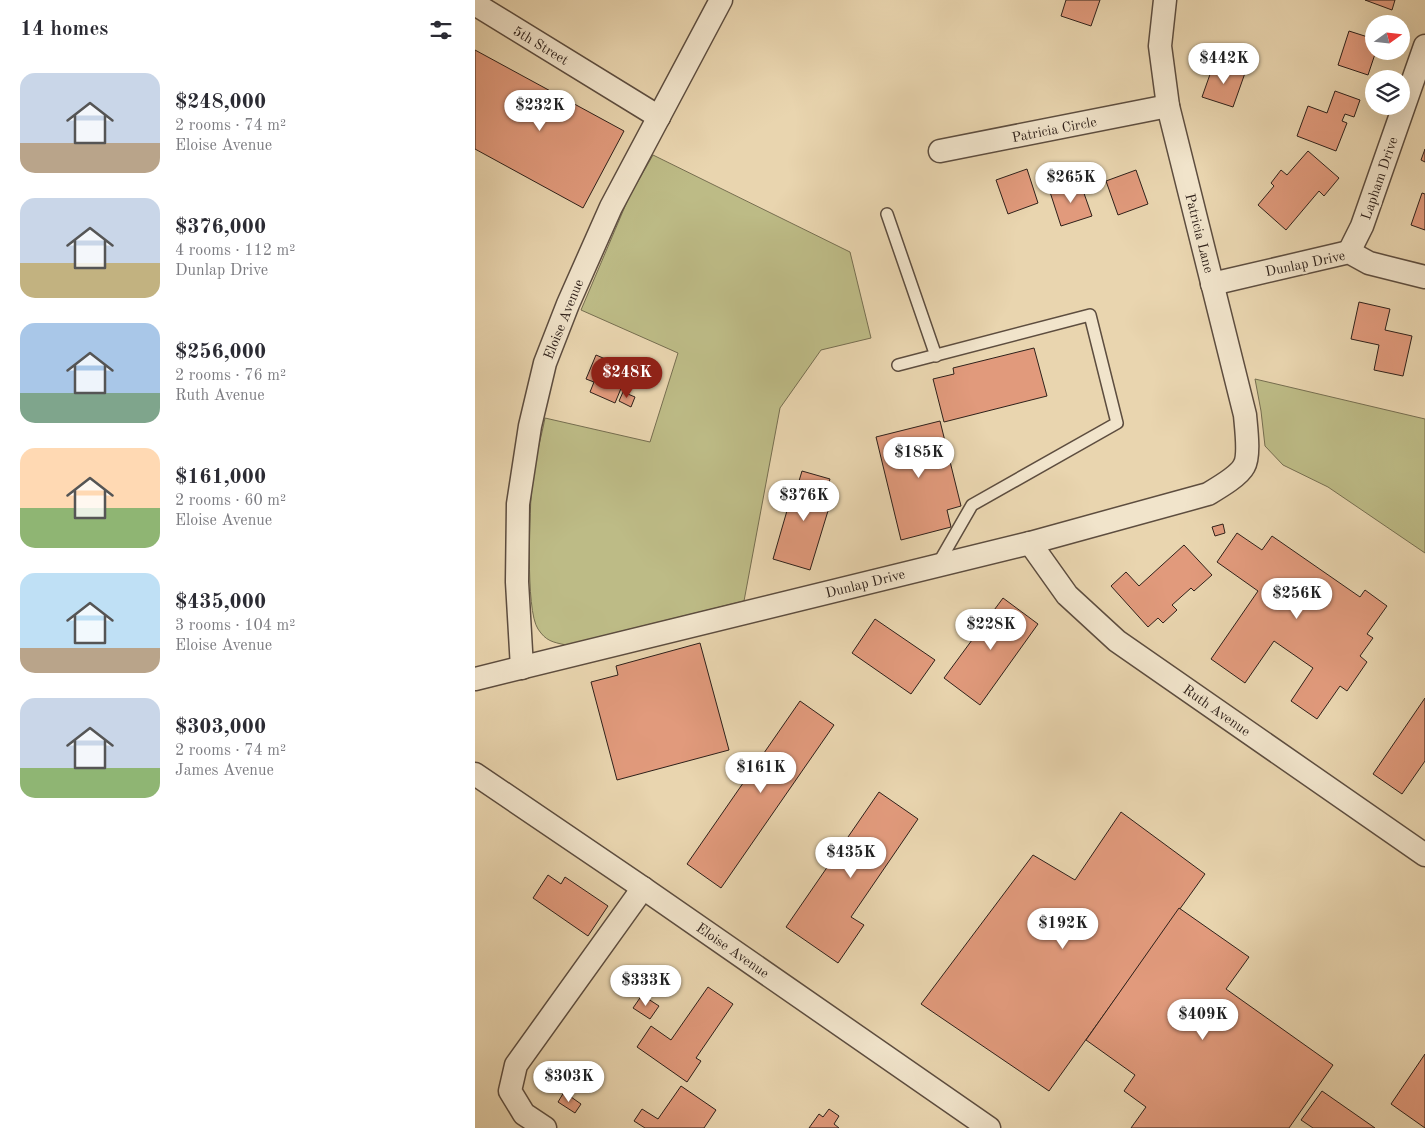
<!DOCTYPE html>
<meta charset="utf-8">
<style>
:root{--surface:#fff;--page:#f2f2f3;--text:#2b2b33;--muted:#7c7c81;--accent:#8f2418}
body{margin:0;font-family:"Old Standard TT",serif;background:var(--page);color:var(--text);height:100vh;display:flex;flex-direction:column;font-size:19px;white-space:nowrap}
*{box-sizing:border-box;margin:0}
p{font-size:16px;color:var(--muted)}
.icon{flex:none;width:28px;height:28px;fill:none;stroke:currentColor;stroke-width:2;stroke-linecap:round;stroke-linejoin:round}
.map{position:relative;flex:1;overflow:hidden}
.details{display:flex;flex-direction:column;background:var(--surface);width:475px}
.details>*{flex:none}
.needle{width:32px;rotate:75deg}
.tools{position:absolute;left:890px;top:15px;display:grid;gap:10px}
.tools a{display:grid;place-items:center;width:45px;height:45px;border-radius:50%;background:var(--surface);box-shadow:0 5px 20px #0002;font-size:25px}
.price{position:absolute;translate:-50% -42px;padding:0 11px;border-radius:18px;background:#fff;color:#222;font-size:16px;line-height:32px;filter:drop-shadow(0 1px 2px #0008)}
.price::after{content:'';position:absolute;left:50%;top:30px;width:15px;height:11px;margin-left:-8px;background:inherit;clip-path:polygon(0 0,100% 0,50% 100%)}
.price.current{background:var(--accent);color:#fff}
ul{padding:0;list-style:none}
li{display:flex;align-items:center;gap:15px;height:125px;padding:0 20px}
li span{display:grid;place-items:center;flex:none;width:140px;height:100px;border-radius:15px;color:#555}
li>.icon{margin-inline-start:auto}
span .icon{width:60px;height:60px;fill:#fffc;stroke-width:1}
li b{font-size:21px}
h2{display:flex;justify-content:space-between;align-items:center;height:60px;padding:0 20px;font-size:21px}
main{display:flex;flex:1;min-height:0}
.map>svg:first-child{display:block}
</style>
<main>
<section class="details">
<h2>14 homes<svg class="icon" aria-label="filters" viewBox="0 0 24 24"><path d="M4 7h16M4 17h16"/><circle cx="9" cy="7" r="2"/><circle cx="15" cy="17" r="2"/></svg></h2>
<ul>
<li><span style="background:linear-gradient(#c9d6e8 70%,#b9a48a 0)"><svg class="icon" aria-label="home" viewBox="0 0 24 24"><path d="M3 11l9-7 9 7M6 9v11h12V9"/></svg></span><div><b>$248,000</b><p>2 rooms · 74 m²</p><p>Eloise Avenue</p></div></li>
<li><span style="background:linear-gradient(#c9d6e8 65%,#c2b280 0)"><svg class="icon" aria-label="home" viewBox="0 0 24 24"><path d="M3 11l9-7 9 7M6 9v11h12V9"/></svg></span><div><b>$376,000</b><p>4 rooms · 112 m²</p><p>Dunlap Drive</p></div></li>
<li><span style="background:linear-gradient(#a9c7e8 70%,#7fa58c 0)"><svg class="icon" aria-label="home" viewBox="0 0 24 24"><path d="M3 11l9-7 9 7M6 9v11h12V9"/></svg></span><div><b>$256,000</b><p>2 rooms · 76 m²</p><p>Ruth Avenue</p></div></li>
<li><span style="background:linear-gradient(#ffd9b3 60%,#8fb573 0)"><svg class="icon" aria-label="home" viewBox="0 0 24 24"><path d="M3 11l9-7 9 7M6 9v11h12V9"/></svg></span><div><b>$161,000</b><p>2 rooms · 60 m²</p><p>Eloise Avenue</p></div></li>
<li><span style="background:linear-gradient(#bfe0f5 75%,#b9a48a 0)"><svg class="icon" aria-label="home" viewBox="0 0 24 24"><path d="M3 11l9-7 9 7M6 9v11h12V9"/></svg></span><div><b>$435,000</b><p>3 rooms · 104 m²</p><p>Eloise Avenue</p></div></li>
<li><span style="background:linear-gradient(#c9d6e8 70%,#8fb573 0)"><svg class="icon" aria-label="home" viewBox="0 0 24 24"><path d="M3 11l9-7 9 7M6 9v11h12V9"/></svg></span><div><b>$303,000</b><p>2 rooms · 74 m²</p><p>James Avenue</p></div></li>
</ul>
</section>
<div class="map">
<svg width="950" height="1128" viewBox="0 0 950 1128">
<rect width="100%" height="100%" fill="#e9d5af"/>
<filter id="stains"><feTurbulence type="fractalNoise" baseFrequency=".004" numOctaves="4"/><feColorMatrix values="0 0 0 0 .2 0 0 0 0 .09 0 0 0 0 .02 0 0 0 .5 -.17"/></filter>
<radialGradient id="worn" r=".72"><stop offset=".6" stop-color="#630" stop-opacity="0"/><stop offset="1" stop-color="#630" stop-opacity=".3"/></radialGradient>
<g fill="#bdbb86" stroke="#766e50">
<path d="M178,155L375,252L396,338L346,350L305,408L269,601L91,645C77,642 71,641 63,629C50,610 55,508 57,482C59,461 66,439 70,418L175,442L203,353L106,310L154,197Z"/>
<polygon points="780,379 950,419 950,553 853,487 808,465 790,446 786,411"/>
</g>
<g fill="#e19a7c" stroke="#2e201a">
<polygon points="591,0 625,0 616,26 586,16"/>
<polygon points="890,0 920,0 917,10"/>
<polygon points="874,31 899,39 899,51 901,51 893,75 863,65"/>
<polygon points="0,50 149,131 108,208 0,149"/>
<polygon points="739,63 770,73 758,107 727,97"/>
<polygon points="860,91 885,100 879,117 870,114 867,121 872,123 861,151 822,136 833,106 852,113"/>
<polygon points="950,149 950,162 946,160"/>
<polygon points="833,151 864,178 849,196 844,191 811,230 783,205 799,186 796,183 806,170 812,175"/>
<polygon points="552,169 563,203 533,214 521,180"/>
<polygon points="661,170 673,204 643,215 631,181"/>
<polygon points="605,182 617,216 586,226 575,192"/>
<polygon points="947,193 950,194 950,230 936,225"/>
<polygon points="884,302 915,309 910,330 937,336 928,376 899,370 904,345 876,339"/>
<polygon points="559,348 572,396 469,422 458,379 479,374 478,368"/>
<polygon points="121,355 154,369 140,403 115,392 119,382 111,379"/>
<polygon points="148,392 160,397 156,407 144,401"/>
<polygon points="465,421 486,506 472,510 476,527 426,540 401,437"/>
<polygon points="327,471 355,479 349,499 356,501 335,570 298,559 318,490 321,491"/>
<polygon points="748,524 750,533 740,536 737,527"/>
<polygon points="762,533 787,550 797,536 885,597 890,590 912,606 892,634 898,638 885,656 892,662 872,691 865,686 842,719 816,701 838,668 799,641 770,683 736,659 783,591 742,562"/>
<polygon points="709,545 737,575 719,591 716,588 697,605 702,610 688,623 683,618 673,627 636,586 651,572 664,586"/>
<polygon points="528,598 563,624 505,705 469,678"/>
<polygon points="400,619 460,660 436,694 377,653"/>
<polygon points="225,643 254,750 142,780 116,682 143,675 141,666"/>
<polygon points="950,698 950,761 927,794 898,774"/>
<polygon points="325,701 359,725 246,888 212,864"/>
<polygon points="404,792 443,819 376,917 389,925 363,963 311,927"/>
<polygon points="646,812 730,874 574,1091 446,1004 558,855 600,880"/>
<polygon points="73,875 86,884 90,877 133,906 113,936 58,898"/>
<polygon points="704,908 774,957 751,989 858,1065 814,1128 656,1128 671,1107 649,1091 660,1075 611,1040"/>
<polygon points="233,987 258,1004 221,1058 226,1061 212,1082 162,1047 176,1026 196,1040"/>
<polygon points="167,995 184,1006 175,1019 158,1008"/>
<polygon points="950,1054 950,1128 916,1104"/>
<polygon points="206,1086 241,1110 229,1128 170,1128 159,1121 167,1109 183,1119"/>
<polygon points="847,1091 900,1128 838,1128 826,1120"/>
<polygon points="89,1092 106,1104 100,1113 83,1102"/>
<polygon points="354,1109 364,1116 359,1124 364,1128 334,1128 344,1114 348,1117"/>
</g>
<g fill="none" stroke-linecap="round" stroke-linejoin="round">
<defs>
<g id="service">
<polyline points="412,214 461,356"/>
<polyline points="423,365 615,315 642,423 497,505 463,564"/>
</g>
<g id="minor">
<polyline points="0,4 184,117"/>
<polyline points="465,151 693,106"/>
<polyline points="874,252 887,226 950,46"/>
<polyline points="737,284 874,252 894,263 950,277"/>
<polyline points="555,543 592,595 642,641 950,855"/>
<polyline points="47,668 42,582 43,504 55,426 70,363 93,304 136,207 246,0"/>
<path d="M0,679L555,543L733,494C743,488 764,476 769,466C775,456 771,427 770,415L693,106L685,46L690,0"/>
<polyline points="0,774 168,888 514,1128"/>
<polyline points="70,1128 49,1114 35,1091 41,1065 168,888"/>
</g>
</defs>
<use href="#service" stroke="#5d4d3f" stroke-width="14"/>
<use href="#minor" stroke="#5d4d3f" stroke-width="25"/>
<use href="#service" stroke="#f1e4cb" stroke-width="11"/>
<use href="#minor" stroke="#f1e4cb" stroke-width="22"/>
</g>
<g text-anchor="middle" stroke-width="5" stroke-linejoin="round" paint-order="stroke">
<g font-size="14" fill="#2e201a" stroke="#f1e4cb">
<text transform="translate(66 45) rotate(31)" y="5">5th Street</text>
<text transform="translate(579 129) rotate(-11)" y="5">Patricia Circle</text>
<text transform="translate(904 178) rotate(-71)" y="5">Lapham Drive</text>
<text transform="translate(725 233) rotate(76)" y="5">Patricia Lane</text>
<text transform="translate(830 263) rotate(-12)" y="5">Dunlap Drive</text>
<text transform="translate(88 319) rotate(-68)" y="5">Eloise Avenue</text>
<text transform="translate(390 583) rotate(-14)" y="5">Dunlap Drive</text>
<text transform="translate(742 710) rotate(35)" y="5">Ruth Avenue</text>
<text transform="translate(258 950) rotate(35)" y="5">Eloise Avenue</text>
</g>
</g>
<rect width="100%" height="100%" filter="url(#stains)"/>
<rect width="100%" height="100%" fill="url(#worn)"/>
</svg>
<div class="tools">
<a><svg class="needle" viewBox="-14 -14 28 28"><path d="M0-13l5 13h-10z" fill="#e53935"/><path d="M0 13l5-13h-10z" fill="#7c7c81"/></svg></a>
<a><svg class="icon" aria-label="layers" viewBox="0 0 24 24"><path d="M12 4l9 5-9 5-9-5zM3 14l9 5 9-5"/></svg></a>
</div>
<b class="price" style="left:749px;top:85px">$442K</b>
<b class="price" style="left:65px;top:132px">$232K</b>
<b class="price" style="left:596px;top:204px">$265K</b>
<b class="price current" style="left:152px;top:399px">$248K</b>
<b class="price" style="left:444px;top:479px">$185K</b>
<b class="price" style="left:329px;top:522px">$376K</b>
<b class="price" style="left:822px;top:620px">$256K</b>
<b class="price" style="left:516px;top:651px">$228K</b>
<b class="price" style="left:286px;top:794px">$161K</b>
<b class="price" style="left:376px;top:879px">$435K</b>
<b class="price" style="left:588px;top:950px">$192K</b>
<b class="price" style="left:171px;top:1007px">$333K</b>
<b class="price" style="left:728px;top:1041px">$409K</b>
<b class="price" style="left:94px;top:1103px">$303K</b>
</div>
</main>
